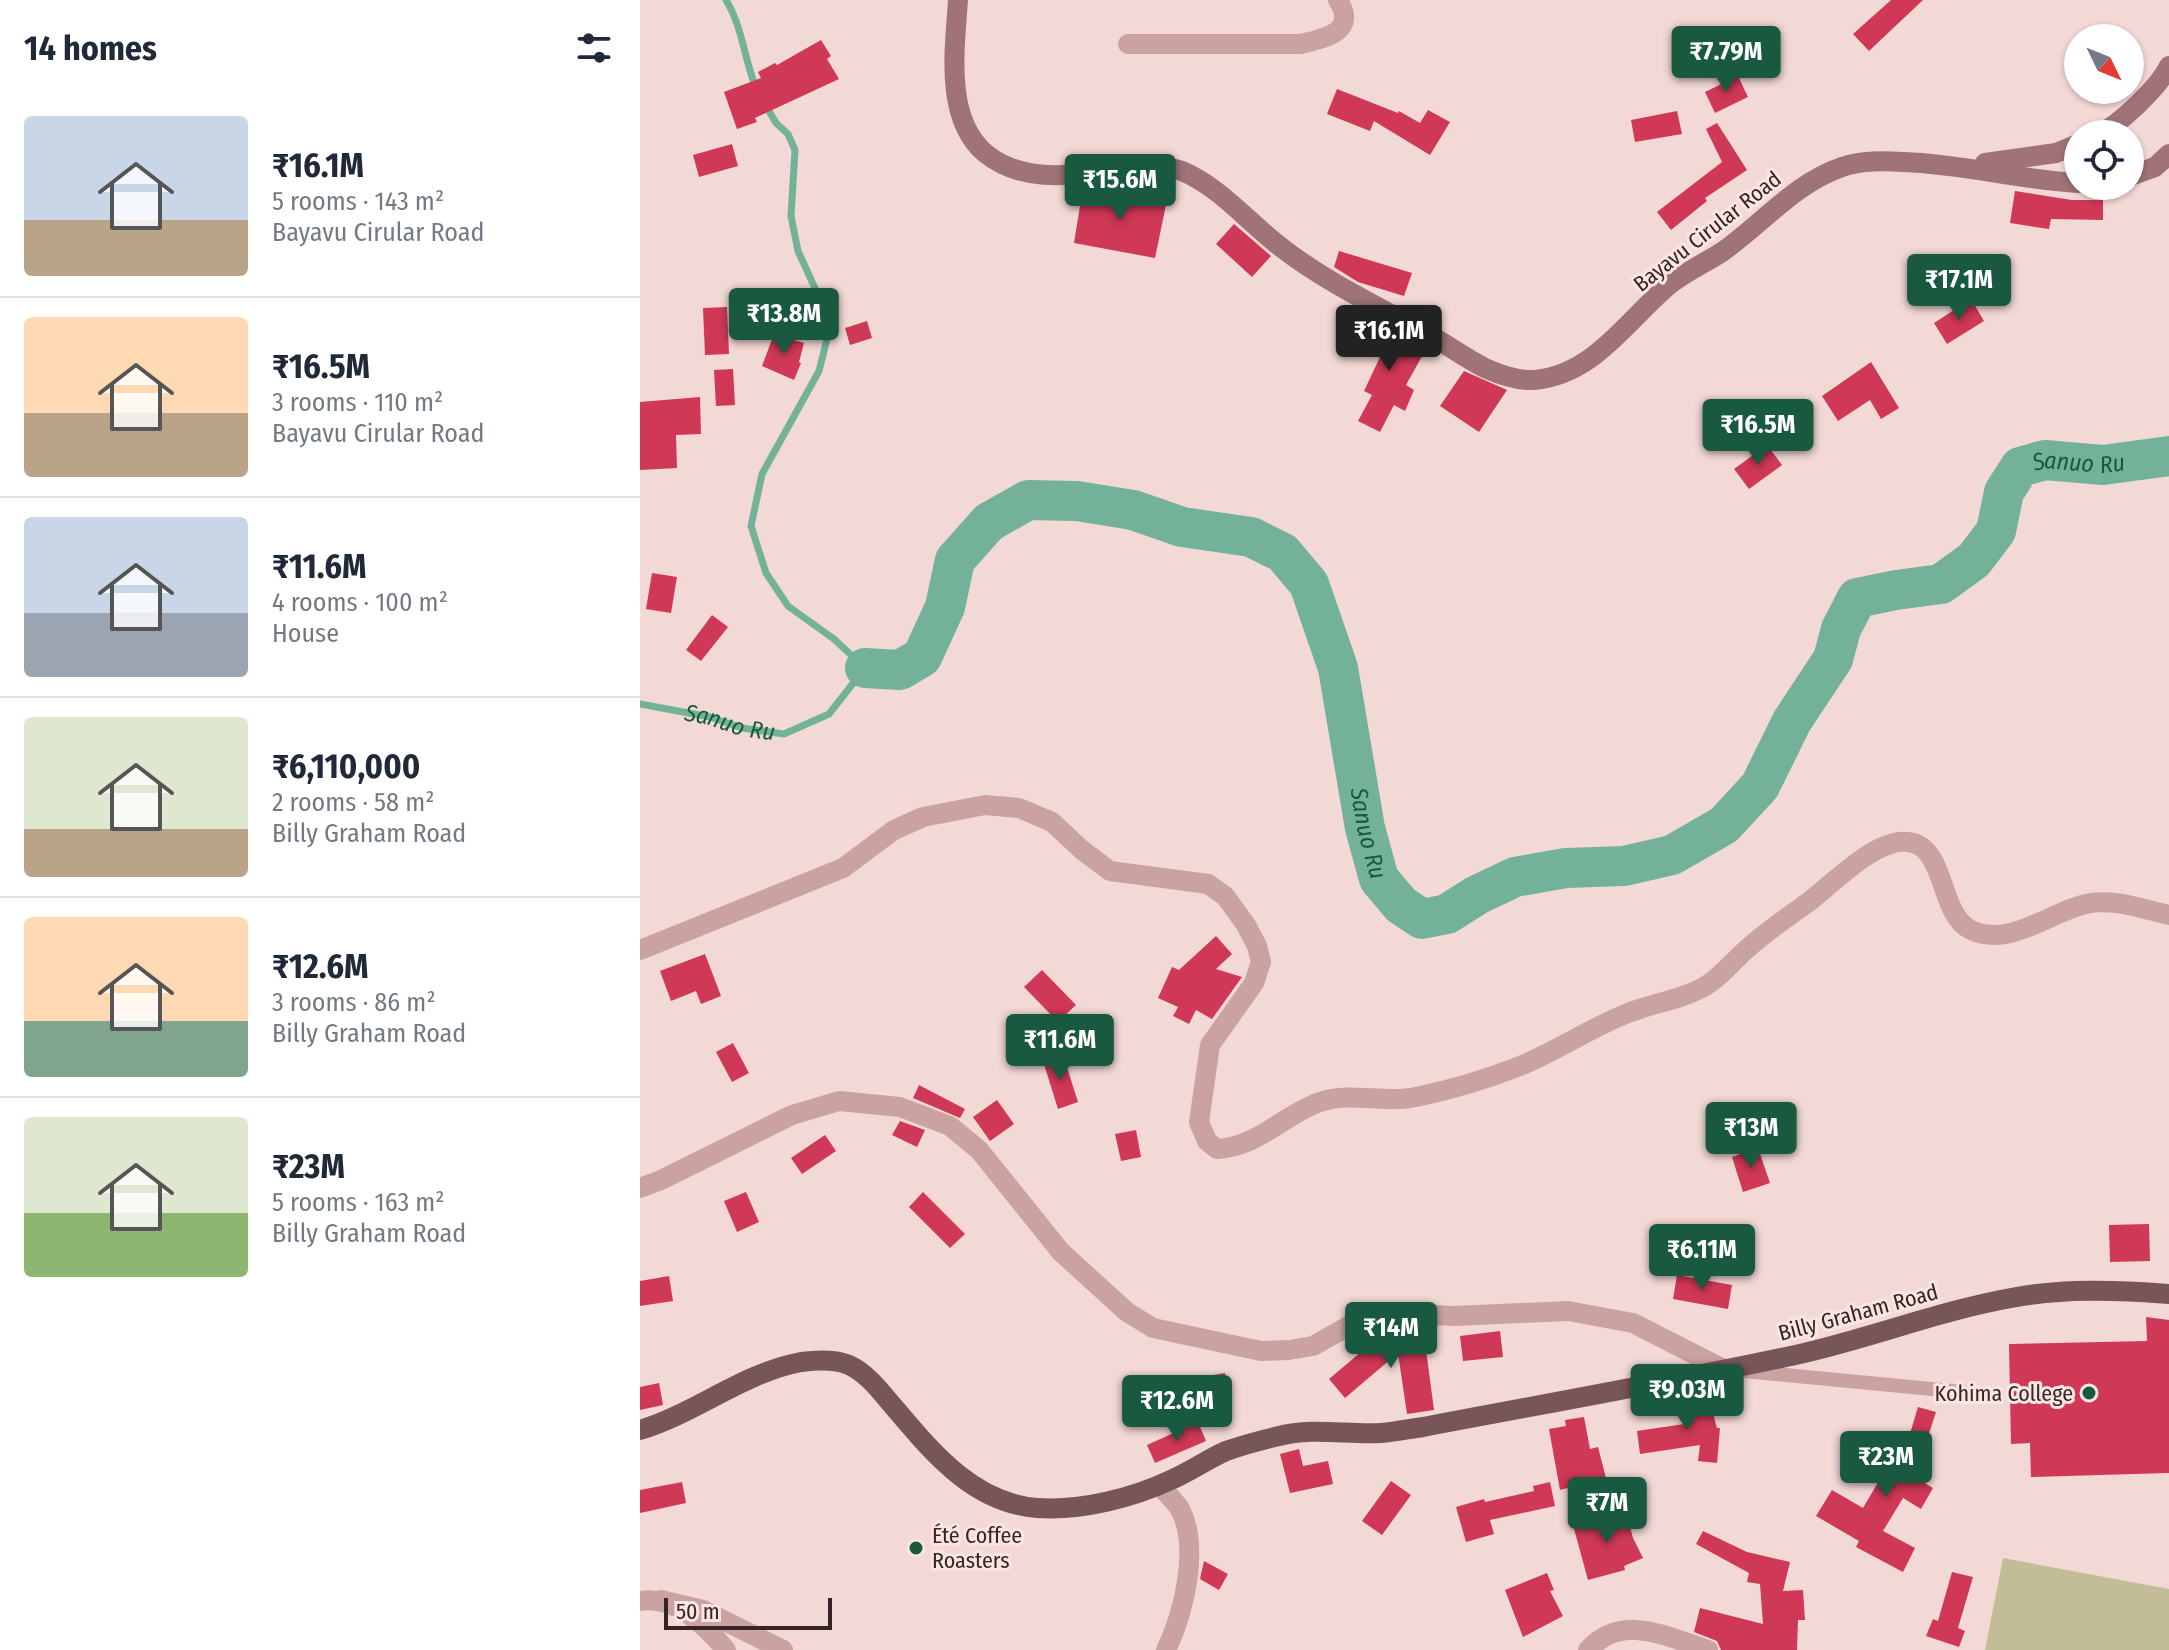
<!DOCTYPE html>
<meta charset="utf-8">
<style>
:root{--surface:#fff;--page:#f6f6f7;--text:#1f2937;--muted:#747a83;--line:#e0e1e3;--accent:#185940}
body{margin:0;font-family:"Fira Sans Condensed",sans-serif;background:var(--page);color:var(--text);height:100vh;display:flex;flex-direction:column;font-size:30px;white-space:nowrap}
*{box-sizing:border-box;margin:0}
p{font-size:26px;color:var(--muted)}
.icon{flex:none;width:44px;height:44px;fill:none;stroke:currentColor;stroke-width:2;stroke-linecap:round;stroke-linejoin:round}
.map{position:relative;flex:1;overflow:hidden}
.panel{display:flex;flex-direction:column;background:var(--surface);width:640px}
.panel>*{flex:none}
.needle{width:52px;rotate:133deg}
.buttons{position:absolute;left:1424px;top:24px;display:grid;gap:16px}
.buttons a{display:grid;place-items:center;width:80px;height:80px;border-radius:50%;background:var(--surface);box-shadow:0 2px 6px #0004;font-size:40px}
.scale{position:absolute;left:24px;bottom:20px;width:168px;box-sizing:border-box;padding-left:8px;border:4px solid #352527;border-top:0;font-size:22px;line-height:28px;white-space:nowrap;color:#352527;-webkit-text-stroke:6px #fae5e3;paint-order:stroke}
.price{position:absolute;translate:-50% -68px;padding:0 18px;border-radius:8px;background:var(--accent);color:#fff;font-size:26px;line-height:52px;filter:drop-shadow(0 2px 4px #0008)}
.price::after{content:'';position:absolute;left:50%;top:48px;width:24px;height:18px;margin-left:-12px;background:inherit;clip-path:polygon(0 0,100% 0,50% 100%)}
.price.current{background:#222;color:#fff}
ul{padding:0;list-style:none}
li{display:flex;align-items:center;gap:24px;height:200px;padding:0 24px}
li+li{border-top:2px solid var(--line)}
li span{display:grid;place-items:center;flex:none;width:224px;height:160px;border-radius:8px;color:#555}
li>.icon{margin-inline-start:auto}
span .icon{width:96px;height:96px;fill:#fffc;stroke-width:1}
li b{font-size:34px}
h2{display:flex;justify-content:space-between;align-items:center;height:96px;padding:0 24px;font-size:34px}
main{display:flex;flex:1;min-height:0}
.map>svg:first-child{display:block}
</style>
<main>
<section class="panel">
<h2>14 homes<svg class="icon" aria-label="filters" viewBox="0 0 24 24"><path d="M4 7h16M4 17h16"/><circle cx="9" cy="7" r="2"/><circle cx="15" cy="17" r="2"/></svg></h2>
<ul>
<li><span style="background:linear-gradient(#c9d6e8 65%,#b9a48a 0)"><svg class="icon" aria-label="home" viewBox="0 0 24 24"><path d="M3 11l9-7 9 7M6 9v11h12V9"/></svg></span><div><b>₹16.1M</b><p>5 rooms · 143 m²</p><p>Bayavu Cirular Road</p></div></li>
<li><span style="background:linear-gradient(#ffd9b3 60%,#b9a48a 0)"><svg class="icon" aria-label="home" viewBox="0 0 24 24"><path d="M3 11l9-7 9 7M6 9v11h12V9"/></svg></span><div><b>₹16.5M</b><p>3 rooms · 110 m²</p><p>Bayavu Cirular Road</p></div></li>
<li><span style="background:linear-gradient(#c9d6e8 60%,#9aa5b1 0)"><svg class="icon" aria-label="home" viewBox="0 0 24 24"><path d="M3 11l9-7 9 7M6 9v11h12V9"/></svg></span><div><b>₹11.6M</b><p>4 rooms · 100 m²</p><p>House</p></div></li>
<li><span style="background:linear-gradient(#dfe7d0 70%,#b9a48a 0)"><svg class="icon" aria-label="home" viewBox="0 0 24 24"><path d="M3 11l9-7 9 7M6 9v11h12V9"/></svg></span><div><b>₹6,110,000</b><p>2 rooms · 58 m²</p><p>Billy Graham Road</p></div></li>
<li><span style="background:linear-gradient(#ffd9b3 65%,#7fa58c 0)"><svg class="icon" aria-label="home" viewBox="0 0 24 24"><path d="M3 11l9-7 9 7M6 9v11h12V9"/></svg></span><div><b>₹12.6M</b><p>3 rooms · 86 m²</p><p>Billy Graham Road</p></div></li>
<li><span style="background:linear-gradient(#dfe7d0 60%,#8fb573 0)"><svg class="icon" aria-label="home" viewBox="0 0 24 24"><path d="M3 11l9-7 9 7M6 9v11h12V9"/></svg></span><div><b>₹23M</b><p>5 rooms · 163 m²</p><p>Billy Graham Road</p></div></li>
</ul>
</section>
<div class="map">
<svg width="1529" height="1650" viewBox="0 0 1529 1650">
<rect width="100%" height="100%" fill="#f3d9d6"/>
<polygon fill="#c2bd96" points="1363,1558 1529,1589 1529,1650 1345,1650"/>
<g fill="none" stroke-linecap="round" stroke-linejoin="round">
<g stroke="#73b298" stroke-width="7">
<path d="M86,0C103,28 104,59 116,88"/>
<path id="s1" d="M0,704L70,717L102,728L144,734L189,714L225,668L194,639L148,606L126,573L111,526L122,474L179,371L187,339L179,297L158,251L151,216L155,150L148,134L136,123L126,106"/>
</g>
<path stroke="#73b298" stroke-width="40" id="s2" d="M225,668L260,670L282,657L305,607L315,560L349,522L388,500L437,501L493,510L542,527L611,537L643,553L669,584L698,668L725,828L739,879L761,905L782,919L807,914L837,895L875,877L926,868L984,866L1032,855L1084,825L1120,786L1152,721L1193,659L1201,629L1217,598L1256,590L1301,584L1334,560L1356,531L1364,492L1380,467L1405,460L1463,465L1529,456"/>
</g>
<g fill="#cf3856">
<polygon points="1251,0 1283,0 1229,51 1213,34"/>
<polygon points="181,40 191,56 187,59 199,79 115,118 117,122 97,129 84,92 121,78 118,72 135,63 137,65"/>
<polygon points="1098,76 1108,97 1075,113 1065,92"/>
<polygon points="697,89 758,113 759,111 780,123 788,110 810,122 790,155 734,121 730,131 687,114"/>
<polygon points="1037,111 1042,134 995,142 991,120"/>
<polygon points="1077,123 1107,170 1065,198 1067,201 1031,230 1017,212 1082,162 1066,129"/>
<polygon points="92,144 98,166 59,177 53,155"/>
<polygon points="443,187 527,200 515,258 434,243"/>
<polygon points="1375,191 1432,200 1463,200 1463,220 1411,219 1409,229 1370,223"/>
<polygon points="594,224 631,256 612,277 576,244"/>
<polygon points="699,251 772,273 764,296 718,282 694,267"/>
<polygon points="1331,299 1344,321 1307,344 1294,323"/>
<polygon points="87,307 89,354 65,355 63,308"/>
<polygon points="732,319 786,349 766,385 774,390 765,411 754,405 740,432 718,421 732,395 724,391 741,355 719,343"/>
<polygon points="227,321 232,338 210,345 205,328"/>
<polygon points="134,334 164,343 159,362 161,363 154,380 122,366"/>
<polygon points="1231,362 1259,408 1241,419 1230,400 1198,421 1182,396"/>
<polygon points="93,369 95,405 76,406 74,370"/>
<polygon points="824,371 867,390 839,432 800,406"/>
<polygon points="60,397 61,434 36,435 37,468 0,470 0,402"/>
<polygon points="1127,445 1142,465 1109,489 1094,469"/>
<polygon points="12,573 37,577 31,613 6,609"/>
<polygon points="72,615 88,627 61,661 46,650"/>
<polygon points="576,936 592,954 576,969 602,977 572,1019 556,1010 549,1024 533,1016 538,1007 518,998 532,967 539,970"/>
<polygon points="65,954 81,996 61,1004 56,991 31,1001 20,971"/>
<polygon points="402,970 436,1005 418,1022 384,987"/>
<polygon points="93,1043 109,1073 92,1082 76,1052"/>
<polygon points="423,1055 438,1102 418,1109 403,1061"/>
<polygon points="279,1085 325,1109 320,1118 273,1098"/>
<polygon points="357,1100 374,1124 350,1141 333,1117"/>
<polygon points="260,1121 285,1130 277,1147 252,1135"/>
<polygon points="496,1130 501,1157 481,1161 475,1134"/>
<polygon points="185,1135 196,1151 162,1174 151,1158"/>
<polygon points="1118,1148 1130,1183 1103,1192 1092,1157"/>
<polygon points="106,1192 119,1222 97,1232 84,1201"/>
<polygon points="283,1192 325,1234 310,1248 269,1207"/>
<polygon points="1509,1224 1510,1261 1470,1262 1469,1225"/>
<polygon points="1037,1275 1092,1285 1088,1309 1033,1299"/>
<polygon points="29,1276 33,1301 0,1306 0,1281"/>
<polygon points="1506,1317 1529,1320 1529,1473 1391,1477 1390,1443 1371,1444 1369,1344 1507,1341"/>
<polygon points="752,1329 758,1352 758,1345 785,1342 794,1410 767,1414 758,1353 705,1398 689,1379 733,1342 731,1335"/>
<polygon points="860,1331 863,1357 823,1361 820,1336"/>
<polygon points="585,1373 589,1398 505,1411 501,1387"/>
<polygon points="19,1383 23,1405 0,1410 0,1387"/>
<polygon points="1067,1392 1077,1428 1080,1428 1077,1463 1058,1461 1060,1445 1000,1454 997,1431 1051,1423 1044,1399"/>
<polygon points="1278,1407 1296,1412 1282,1455 1289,1458 1278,1479 1293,1488 1281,1509 1263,1498 1243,1531 1275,1548 1263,1572 1216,1547 1219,1541 1176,1516 1192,1490 1223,1508 1260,1445 1266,1447"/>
<polygon points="944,1417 950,1449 958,1447 966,1478 920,1490 909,1429 926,1426 925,1420"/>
<polygon points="558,1422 566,1441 515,1463 507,1445"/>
<polygon points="659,1449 663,1466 688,1461 693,1484 650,1493 640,1454"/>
<polygon points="751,1481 771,1495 742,1535 722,1521"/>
<polygon points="42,1482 46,1503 0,1513 0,1490"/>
<polygon points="910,1482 915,1506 850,1520 854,1534 826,1542 816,1507 844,1499 845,1502 894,1491 893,1486"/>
<polygon points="986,1511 993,1538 1003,1558 984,1566 985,1570 948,1580 933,1525"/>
<polygon points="1063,1531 1107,1552 1150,1562 1143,1591 1163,1590 1165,1620 1158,1620 1157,1650 1081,1650 1077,1641 1054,1632 1060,1608 1123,1624 1120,1584 1107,1582 1109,1573 1056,1544"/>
<polygon points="564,1561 588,1574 579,1590 560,1579"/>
<polygon points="1312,1572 1333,1577 1318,1628 1325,1631 1319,1647 1286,1636 1293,1619 1298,1621"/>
<polygon points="907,1573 914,1590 910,1591 923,1616 883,1637 865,1590"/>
</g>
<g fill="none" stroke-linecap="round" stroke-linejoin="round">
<polyline stroke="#cba2a2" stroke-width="14" points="1104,1371 1323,1392"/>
<g stroke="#cba2a2" stroke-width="20">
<path d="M488,44H661C685,38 718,32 698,0"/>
<path d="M0,950L203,868L254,830L283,817L345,805L379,808L412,822L442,850L470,871L568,884L585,896L606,925L617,946L621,962L614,983L570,1045L559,1122L567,1141L577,1149C618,1147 643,1115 680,1102C712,1091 744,1104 776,1097C810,1090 847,1079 880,1066C917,1051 950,1028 988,1013C1014,1003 1044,999 1067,985C1083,975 1094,960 1108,948C1127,931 1149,916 1170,901C1193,883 1225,850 1254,843C1309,831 1295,913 1331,930C1370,948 1410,912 1446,904C1473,898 1502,909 1529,915"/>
<polyline points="0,1188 21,1180 152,1115 199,1101 260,1107 310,1126 339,1150 421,1252 487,1312 513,1328 621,1351 649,1350 673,1346 719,1320 745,1312 814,1316 928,1311 993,1323 1083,1369"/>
<path d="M519,1485C526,1493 535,1501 540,1509C560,1547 544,1613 526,1650"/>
<polyline points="21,1600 63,1610 143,1650"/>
<path d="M0,1601C35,1595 65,1625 86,1650"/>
<path d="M948,1650C983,1612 1026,1637 1068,1650"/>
</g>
<g stroke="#9f7377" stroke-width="20">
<path d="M318,0C315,48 304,118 345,153C385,186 439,174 487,169C507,167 523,164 542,171C580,187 609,223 642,248C686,282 737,306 786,333C807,344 826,359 847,369C861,375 878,381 894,380C954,375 987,320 1029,285C1045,272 1065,263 1082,252C1122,224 1155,183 1202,167C1222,160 1244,161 1264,162C1323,164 1380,180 1438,183"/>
<path d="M1459,134C1480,124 1519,87 1529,66"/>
<polyline points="1345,163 1416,153 1438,144"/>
<polyline points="1490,176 1515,167 1529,154"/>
</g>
<path stroke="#785558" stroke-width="20" d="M0,1430C56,1413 103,1373 161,1362C177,1360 195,1359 209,1365C227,1373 241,1392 253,1406C292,1452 333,1503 397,1508C441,1511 493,1498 533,1479C551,1471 568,1459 586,1451C603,1445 622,1440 639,1436C673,1427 707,1435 741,1433C755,1432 769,1429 783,1427C909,1403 1035,1381 1160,1354C1231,1338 1299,1311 1371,1298C1423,1288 1477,1290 1529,1294"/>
</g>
<g fill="#185940" stroke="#fae5e3" stroke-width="3">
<circle cx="1449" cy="1393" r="8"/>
<circle cx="276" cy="1548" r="8"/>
</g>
<g text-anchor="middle" stroke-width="6" stroke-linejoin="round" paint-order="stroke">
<g font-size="22" fill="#352527" stroke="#fae5e3">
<text transform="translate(1067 231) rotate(-38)" y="8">Bayavu Cirular Road</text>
<text transform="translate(1218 1312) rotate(-15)" y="8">Billy Graham Road</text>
</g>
<g font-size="22" fill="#352527" stroke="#fae5e3" text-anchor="end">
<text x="1433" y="1401">Kohima College</text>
<text x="292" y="1543" text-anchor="start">Été Coffee<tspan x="292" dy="25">Roasters</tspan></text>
</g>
<g font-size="24" font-style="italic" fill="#185940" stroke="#fae5e3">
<text dy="8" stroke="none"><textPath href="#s2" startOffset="1806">Sanuo Ru</textPath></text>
<text dy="8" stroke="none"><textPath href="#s1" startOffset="92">Sanuo Ru</textPath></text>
<text dy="8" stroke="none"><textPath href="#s2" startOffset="820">Sanuo Ru</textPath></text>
</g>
</g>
</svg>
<div class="buttons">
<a><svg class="needle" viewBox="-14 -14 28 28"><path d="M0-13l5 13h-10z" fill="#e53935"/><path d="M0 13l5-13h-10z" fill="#747a83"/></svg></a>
<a><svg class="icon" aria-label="locate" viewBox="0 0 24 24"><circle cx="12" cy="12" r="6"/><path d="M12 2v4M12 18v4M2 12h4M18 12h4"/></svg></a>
</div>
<div class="scale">50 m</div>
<b class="price" style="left:1086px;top:94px">₹7.79M</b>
<b class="price" style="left:480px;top:222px">₹15.6M</b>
<b class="price" style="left:1319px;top:322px">₹17.1M</b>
<b class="price" style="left:144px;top:356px">₹13.8M</b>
<b class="price current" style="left:749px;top:373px">₹16.1M</b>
<b class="price" style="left:1118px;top:467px">₹16.5M</b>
<b class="price" style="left:420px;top:1082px">₹11.6M</b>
<b class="price" style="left:1111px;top:1170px">₹13M</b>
<b class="price" style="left:1062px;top:1292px">₹6.11M</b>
<b class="price" style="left:751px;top:1370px">₹14M</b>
<b class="price" style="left:1047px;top:1432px">₹9.03M</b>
<b class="price" style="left:537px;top:1443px">₹12.6M</b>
<b class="price" style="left:1246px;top:1499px">₹23M</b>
<b class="price" style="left:967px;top:1545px">₹7M</b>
</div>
</main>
